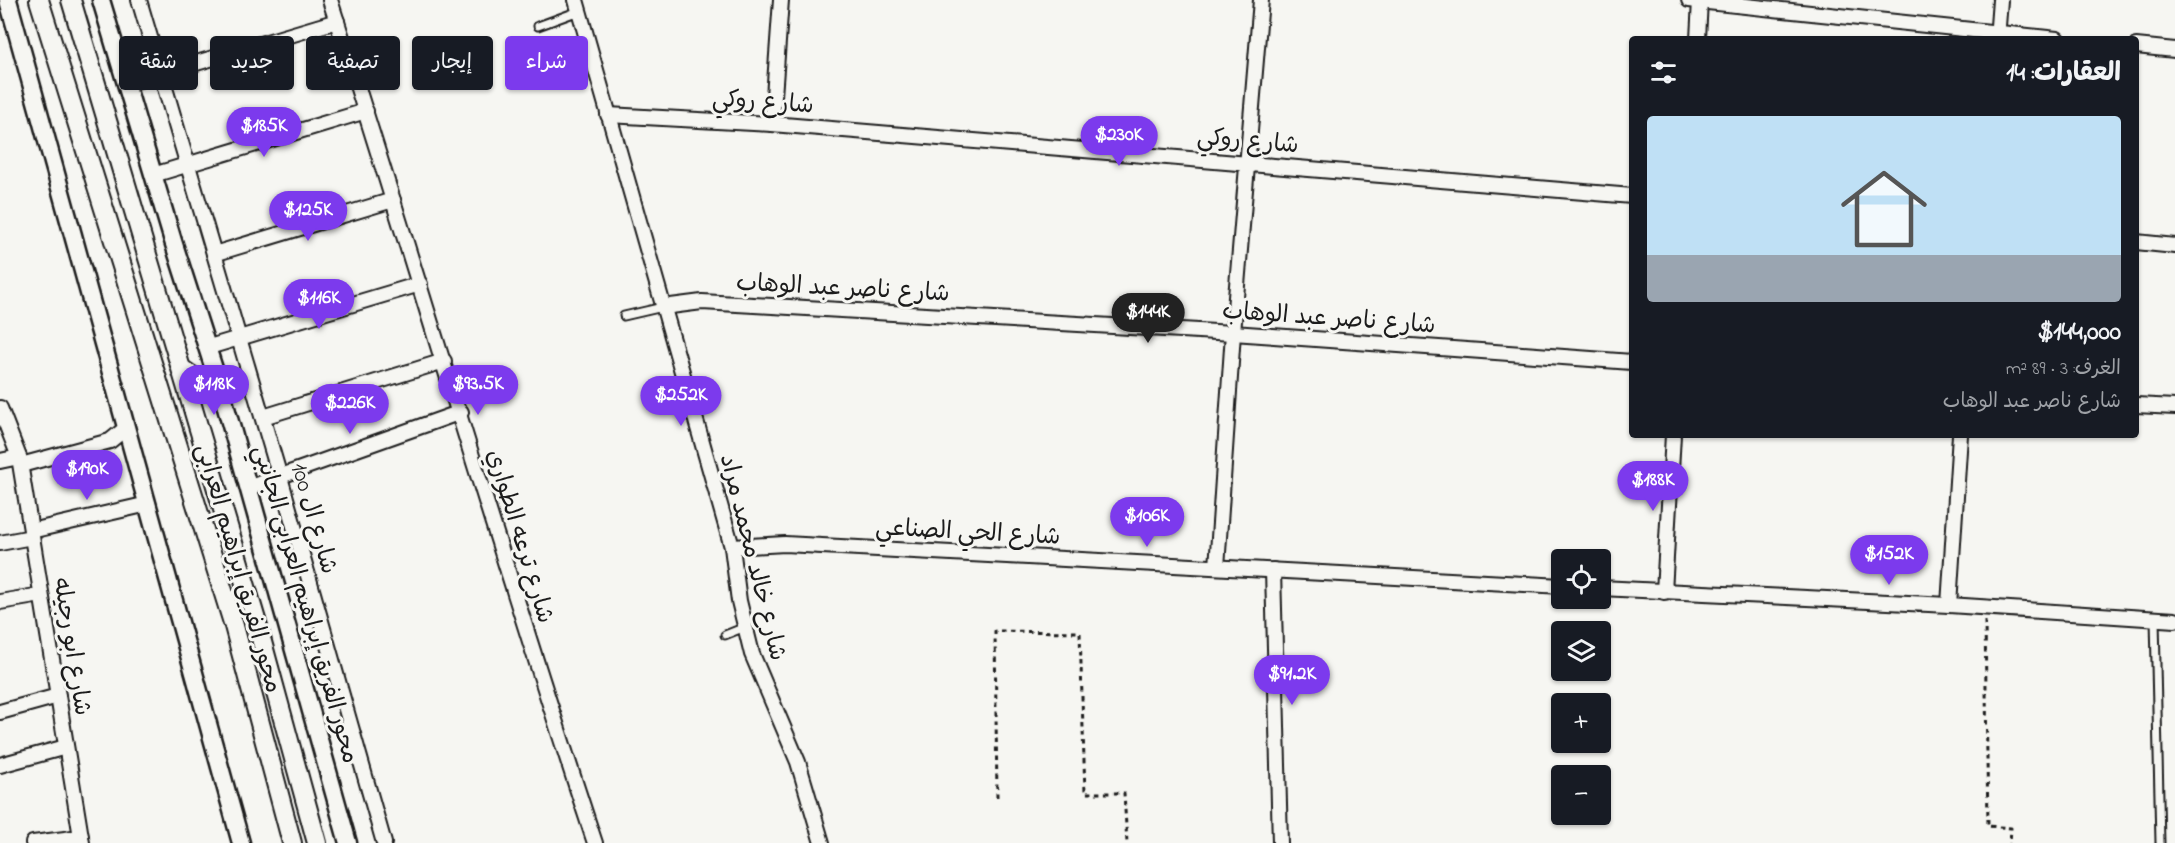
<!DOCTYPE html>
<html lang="ar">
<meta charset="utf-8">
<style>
:root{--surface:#171b24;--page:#20242c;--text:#f1f3f6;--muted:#9ea1a6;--line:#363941;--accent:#7c3aed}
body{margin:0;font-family:"Indie Flower","Playpen Sans Arabic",sans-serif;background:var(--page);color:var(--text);direction:rtl;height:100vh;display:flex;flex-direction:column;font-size:22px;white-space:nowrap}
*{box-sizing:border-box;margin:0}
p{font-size:20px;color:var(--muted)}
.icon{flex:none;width:33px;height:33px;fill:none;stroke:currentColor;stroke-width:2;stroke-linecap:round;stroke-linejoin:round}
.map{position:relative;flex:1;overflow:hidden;direction:ltr}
.panel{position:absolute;left:1629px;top:36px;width:510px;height:402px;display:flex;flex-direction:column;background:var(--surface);border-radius:6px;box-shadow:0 2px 4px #0004;direction:rtl}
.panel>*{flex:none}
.guide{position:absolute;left:18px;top:36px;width:570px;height:54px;direction:rtl;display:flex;gap:12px}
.tools{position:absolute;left:1551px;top:549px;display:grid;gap:12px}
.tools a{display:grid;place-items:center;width:60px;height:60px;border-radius:6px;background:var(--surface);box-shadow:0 2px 4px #0004;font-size:30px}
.price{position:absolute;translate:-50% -51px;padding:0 14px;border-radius:21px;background:var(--accent);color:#fff;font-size:20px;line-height:39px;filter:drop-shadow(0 2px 3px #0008)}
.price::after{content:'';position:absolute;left:50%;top:36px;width:18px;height:14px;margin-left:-9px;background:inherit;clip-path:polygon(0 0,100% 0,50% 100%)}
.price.selected{background:#222;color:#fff}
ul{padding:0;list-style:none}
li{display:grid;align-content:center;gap:12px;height:318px;padding:0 18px}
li+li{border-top:2px solid var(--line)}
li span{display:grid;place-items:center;height:186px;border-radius:6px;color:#555}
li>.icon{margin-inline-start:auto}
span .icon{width:108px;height:108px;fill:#fffc;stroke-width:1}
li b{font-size:26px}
h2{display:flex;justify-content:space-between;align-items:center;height:72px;padding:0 18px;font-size:26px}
.pill{padding:0 21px;border-radius:6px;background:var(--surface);box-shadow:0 2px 4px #0004;font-size:21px;line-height:54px}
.pill.selected{background:var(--accent);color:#fff}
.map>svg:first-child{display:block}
</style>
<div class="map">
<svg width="2175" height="843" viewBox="0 0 2175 843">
<rect width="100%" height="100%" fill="#f6f6f2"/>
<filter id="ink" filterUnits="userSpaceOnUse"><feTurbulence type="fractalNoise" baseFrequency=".0167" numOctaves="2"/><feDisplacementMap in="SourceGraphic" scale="12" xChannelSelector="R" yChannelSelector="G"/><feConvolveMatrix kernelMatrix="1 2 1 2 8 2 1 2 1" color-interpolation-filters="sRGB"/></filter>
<g filter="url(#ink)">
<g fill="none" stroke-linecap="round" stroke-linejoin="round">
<defs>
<g id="service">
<polyline points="538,26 579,11"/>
<polyline points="624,316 663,307"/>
<polyline points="2155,619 2160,843"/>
<polyline points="725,635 745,627"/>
</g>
<g id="minor">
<polyline points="139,0 280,477 384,843"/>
<path d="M330,0C420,281 502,563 595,843"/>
<polyline points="576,0 732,547 739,601 752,654 798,762 822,843"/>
<polyline points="1689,0 2057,39"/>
<polyline points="1698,39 1700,0"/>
<polyline points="1997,39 2000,0"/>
<polyline points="2136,46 2175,50"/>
<polyline points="126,84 337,21"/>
<polyline points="608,115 772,124 1632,196"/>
<polyline points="772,124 781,0"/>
<polyline points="153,175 366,111"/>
<polyline points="2136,242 2175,246"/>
<polyline points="214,254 393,200"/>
<polyline points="663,307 702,302 1233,333 1632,362"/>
<polyline points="209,347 420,284"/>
<polyline points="2136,405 2175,407"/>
<polyline points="0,408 19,457 82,843"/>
<polyline points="263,417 444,361"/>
<polyline points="0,461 19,457"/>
<polyline points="21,465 110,441 126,428"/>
<polyline points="250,487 461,412"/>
<polyline points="31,531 148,504"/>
<polyline points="0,543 32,537"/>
<polyline points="732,547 785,544 1562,586"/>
<polyline points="1217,567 1233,333 1261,0"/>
<polyline points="1273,570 1280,843"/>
<polyline points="1600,588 1949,605 2175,620"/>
<polyline points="1664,592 1673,435"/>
<polyline points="0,602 41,595"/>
<polyline points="1949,605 1960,435"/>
<polyline points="0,712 58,696"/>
<polyline points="0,765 66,747"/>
<polyline points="33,843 81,837"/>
</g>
<g id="tertiary">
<polyline points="8,0 241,843"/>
<polyline points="101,0 173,241 223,397 348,843"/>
</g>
<g id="secondary">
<polyline points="39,0 234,626 292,843"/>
<polyline points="71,0 256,620 317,843"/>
<polyline points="182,369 223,397"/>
</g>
</defs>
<use href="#service" stroke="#1c1c1c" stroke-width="11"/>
<use href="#minor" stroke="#1c1c1c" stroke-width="18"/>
<use href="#tertiary" stroke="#1c1c1c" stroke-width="21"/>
<use href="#secondary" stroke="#1c1c1c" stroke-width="22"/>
<g stroke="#1c1c1c" stroke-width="3" stroke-dasharray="4.5 4.5" stroke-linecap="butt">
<polyline points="1985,621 1988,826 2011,828 2010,843"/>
<polyline points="997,797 995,631 1080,632 1085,793 1124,793 1127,843"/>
</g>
<use href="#service" stroke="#f6f6f2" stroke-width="7"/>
<use href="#minor" stroke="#f6f6f2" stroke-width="14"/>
<use href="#tertiary" stroke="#f6f6f2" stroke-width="16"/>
<use href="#secondary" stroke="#f6f6f2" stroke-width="18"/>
</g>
</g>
<g text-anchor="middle" stroke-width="6" stroke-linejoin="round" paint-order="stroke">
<g font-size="24" fill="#1c1c1c" stroke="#f6f6f2">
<text transform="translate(763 101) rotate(4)" y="8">شارع روكي</text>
<text transform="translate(1248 140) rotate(5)" y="8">شارع روكي</text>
<text transform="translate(843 287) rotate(3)" y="8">شارع ناصر عبد الوهاب</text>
<text transform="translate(1329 317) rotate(4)" y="8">شارع ناصر عبد الوهاب</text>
<text transform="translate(315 518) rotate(74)" y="8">شارع ال 100</text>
<text transform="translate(968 531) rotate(3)" y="8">شارع الحي الصناعي</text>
<text transform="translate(521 536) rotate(73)" y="8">شارع ترعه الطواري</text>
<text transform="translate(754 557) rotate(76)" y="8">شارع خالد محمد مراد</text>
<text transform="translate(240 568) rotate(74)" y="8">محور الفريق إبراهيم العرابى</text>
<text transform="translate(307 604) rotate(74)" y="8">محور الفريق إبراهيم العرابى الجانبي</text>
<text transform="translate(73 646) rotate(81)" y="8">شارع ابو رجيله</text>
</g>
</g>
</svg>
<div class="tools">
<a><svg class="icon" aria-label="locate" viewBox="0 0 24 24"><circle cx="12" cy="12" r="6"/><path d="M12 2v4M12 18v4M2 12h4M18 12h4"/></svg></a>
<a><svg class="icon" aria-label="layers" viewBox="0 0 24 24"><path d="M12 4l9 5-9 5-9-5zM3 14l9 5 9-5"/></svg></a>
<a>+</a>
<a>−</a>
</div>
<b class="price" style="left:264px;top:158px">$185K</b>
<b class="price" style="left:1119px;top:167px">$230K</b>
<b class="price" style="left:308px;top:242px">$125K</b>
<b class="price" style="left:319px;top:330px">$116K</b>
<b class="price selected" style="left:1148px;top:344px">$144K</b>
<b class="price" style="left:214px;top:416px">$118K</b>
<b class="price" style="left:478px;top:416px">$93.5K</b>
<b class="price" style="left:681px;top:427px">$252K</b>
<b class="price" style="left:350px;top:435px">$226K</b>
<b class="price" style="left:87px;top:501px">$190K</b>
<b class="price" style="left:1653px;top:512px">$188K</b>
<b class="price" style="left:1147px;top:548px">$106K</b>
<b class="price" style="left:1889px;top:586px">$152K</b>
<b class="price" style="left:1292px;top:706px">$91.2K</b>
<div class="guide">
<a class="pill selected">شراء</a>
<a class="pill">إيجار</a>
<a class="pill">تصفية</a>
<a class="pill">جديد</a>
<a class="pill">شقة</a>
</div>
<section class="panel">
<h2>العقارات: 14<svg class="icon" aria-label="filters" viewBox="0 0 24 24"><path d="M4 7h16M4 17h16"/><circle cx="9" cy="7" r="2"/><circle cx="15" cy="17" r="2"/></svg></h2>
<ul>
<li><span style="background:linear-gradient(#bfe0f5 75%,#9aa5b1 0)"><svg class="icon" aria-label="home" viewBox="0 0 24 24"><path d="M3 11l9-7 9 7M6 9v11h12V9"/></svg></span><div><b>$144,000</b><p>الغرف: 3 · 89 m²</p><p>شارع ناصر عبد الوهاب</p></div></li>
</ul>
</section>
</div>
